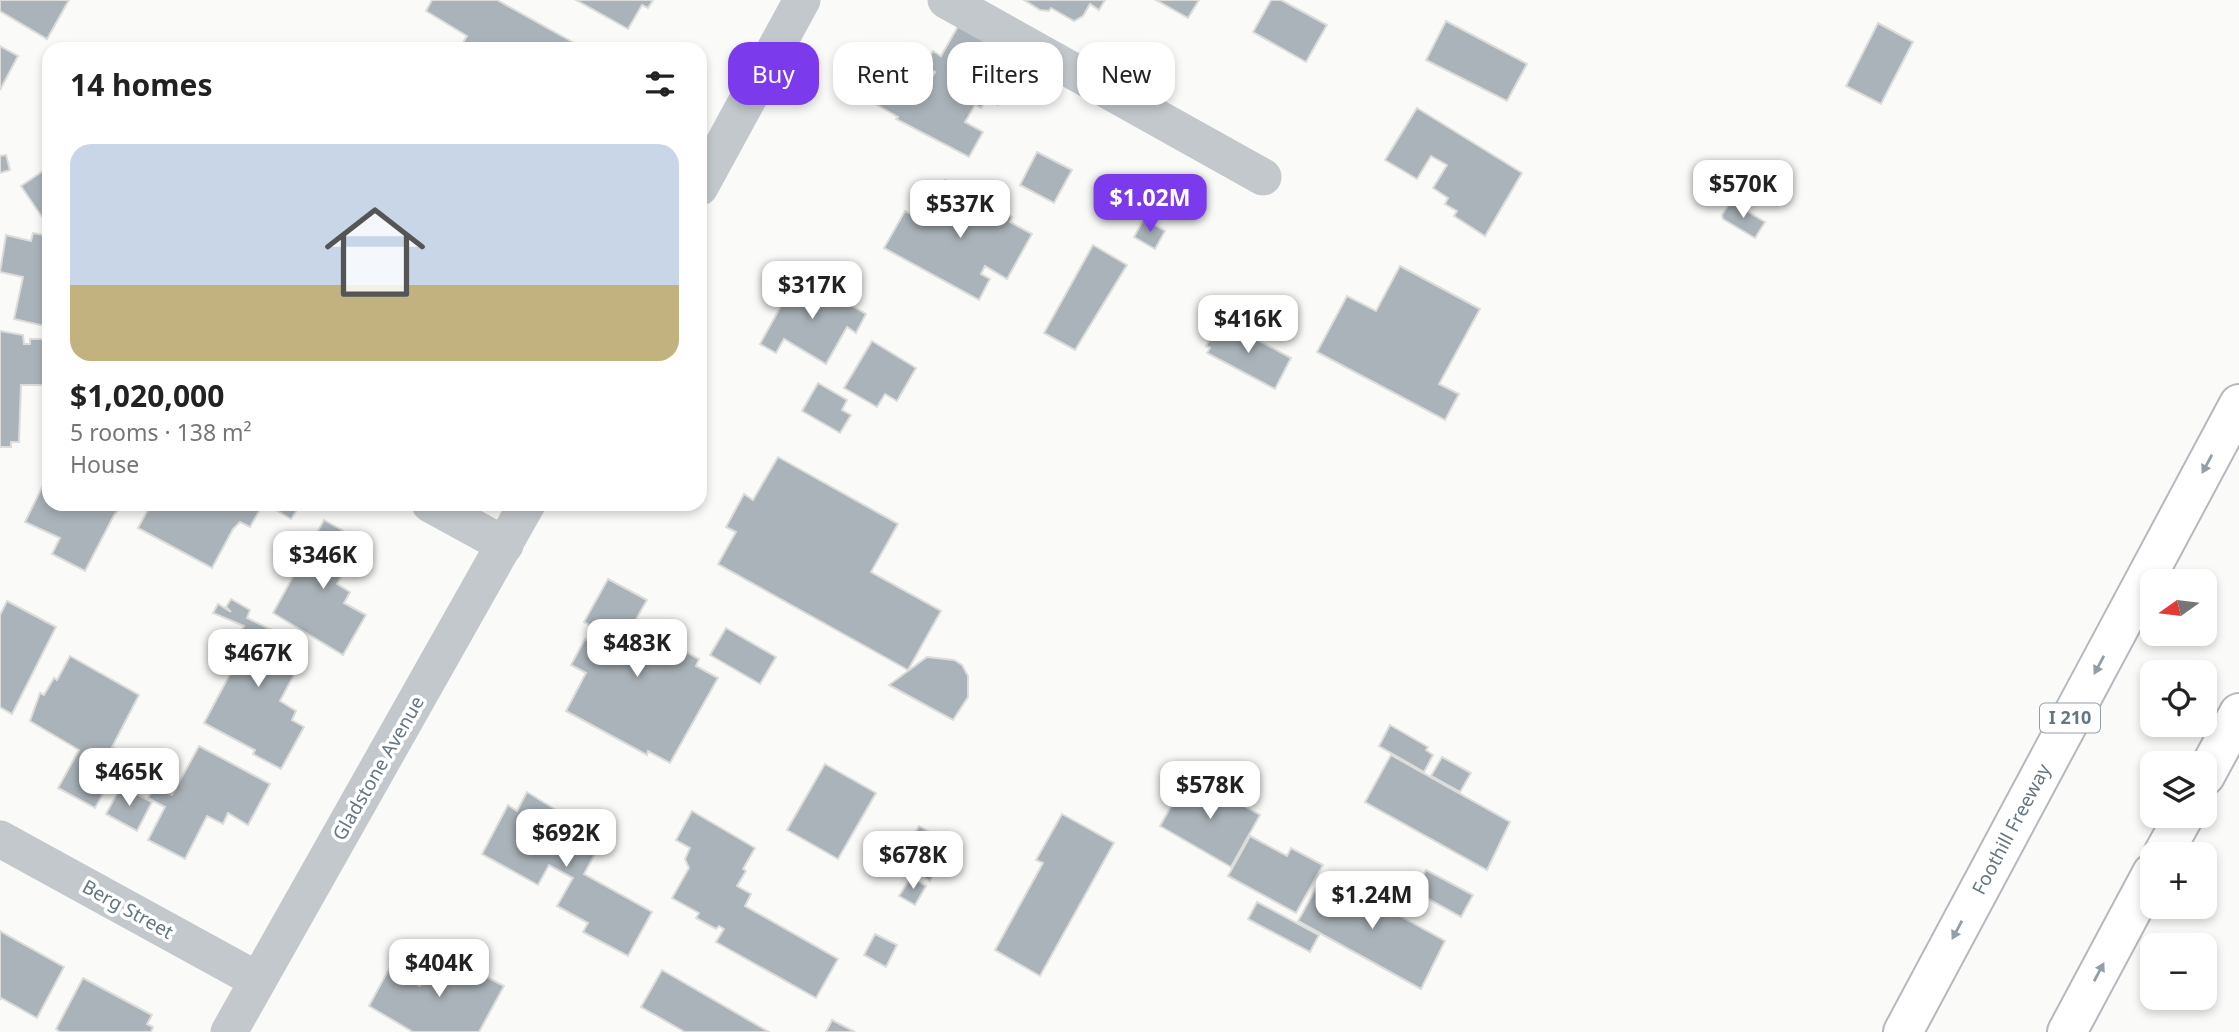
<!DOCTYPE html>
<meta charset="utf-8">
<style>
:root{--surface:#fff;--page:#f6f6f6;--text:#222;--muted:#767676;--line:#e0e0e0;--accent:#7c3aed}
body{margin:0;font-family:"Noto Sans",sans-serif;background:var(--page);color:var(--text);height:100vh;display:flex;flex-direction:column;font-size:26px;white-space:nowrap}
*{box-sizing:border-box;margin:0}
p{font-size:23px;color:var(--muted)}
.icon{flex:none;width:38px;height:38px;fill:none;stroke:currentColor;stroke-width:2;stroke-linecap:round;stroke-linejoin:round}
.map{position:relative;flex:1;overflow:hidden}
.details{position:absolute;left:42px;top:42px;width:665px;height:469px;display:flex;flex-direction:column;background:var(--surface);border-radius:21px;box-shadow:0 4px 10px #0003}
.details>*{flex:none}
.banner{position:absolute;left:728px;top:42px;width:665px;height:63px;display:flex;gap:14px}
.needle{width:46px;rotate:256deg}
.tools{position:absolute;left:2140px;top:569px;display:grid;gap:14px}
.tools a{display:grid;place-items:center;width:77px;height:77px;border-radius:14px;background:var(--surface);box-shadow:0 4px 10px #0003;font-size:35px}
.price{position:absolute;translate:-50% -60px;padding:0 16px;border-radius:14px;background:#fff;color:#222;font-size:23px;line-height:46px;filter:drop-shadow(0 2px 4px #0008)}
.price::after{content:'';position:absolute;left:50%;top:42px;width:21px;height:16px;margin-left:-10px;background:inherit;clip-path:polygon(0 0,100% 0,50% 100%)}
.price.current{background:var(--accent);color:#fff}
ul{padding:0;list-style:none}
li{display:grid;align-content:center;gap:14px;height:371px;padding:0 28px}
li+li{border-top:2px solid var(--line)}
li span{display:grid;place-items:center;height:217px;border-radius:21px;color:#555}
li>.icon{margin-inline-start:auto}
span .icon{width:126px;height:126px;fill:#fffc;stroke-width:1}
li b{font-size:30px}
h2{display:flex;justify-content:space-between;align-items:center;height:84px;padding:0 28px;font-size:30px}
.chip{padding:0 24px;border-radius:21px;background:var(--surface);box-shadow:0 4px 10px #0003;font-size:24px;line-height:63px}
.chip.current{background:var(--accent);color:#fff}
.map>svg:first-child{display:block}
</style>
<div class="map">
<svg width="2239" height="1032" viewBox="0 0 2239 1032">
<rect width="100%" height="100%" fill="#fafaf8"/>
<g fill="#aab3b9" stroke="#dcdcda" stroke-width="2">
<polygon points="0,0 69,0 47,39 0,11"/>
<polygon points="432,0 497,0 585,49 459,49 467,36 426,11"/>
<polygon points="576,0 653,0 648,8 642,5 628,29"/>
<polygon points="1024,0 1105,0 1099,10 1090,4 1083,16 1074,21 1051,8 1049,11 1040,10"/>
<polygon points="1156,0 1199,0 1188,18"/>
<polygon points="1271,0 1281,0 1327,25 1306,62 1253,32"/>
<polygon points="961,21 1025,57 998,105 987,99 981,108 975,105 965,122 983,132 969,157 896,119 898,117 863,97 881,66 918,87 913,96 920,99 935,72 924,65 933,51 941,56"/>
<polygon points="1446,21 1527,64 1507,101 1426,60"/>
<polygon points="1878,23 1913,42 1881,104 1846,86"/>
<polygon points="0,46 18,56 0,90"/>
<polygon points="1417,108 1522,173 1485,236 1454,216 1457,211 1445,204 1448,198 1433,188 1447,165 1431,156 1417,179 1385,160"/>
<polygon points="1037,152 1072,170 1054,203 1020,185"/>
<polygon points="6,155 10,170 0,173 0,156"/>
<polygon points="49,167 49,213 42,217 21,186"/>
<polygon points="945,180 1012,217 1010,222 1032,234 1007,279 985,266 981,274 990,279 979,300 884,248 905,211 923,220"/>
<polygon points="1733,203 1765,222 1755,238 1723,219 1722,215 1729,204"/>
<polygon points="1144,219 1165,231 1155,249 1134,237"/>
<polygon points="33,233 49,236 49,327 14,319 23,277 0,272 6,235 31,241"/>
<polygon points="1093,245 1127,265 1075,350 1044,333"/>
<polygon points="1400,266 1480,309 1439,384 1459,394 1445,420 1317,352 1347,296 1376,311"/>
<polygon points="798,275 866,314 856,333 847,327 826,364 784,339 776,353 760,344"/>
<polygon points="1224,322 1291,358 1275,389 1207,353 1210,348 1206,346 1213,332 1218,334"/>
<polygon points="0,331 23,335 24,344 30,344 30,339 45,339 45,343 49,343 49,385 21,385 19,442 11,442 11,447 0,447"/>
<polygon points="872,341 916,368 897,401 885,394 877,407 844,388"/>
<polygon points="818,383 847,400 842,410 851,415 840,433 802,411"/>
<polygon points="778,457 898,524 871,572 941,611 908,670 718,564 736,532 726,527 744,494 753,500"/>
<polygon points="49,473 49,504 128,504 125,510 120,508 114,515 85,571 52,554 60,538 25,522"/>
<polygon points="151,504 202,504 213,509 216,504 263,504 250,527 240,522 233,529 212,568 138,528"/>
<polygon points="279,504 301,504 291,519 276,510"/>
<polygon points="324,520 361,541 337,584 350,592 344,603 366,615 343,655 273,613"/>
<polygon points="608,579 647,600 636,619 665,635 662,639 699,659 696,666 718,678 670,763 648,751 647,755 566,711 586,673 571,665 585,639 600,648 608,635 584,622"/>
<polygon points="231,599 250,610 247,618 303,645 301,649 306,652 280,701 296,711 292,720 304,727 281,769 253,754 255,750 204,723 230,674 219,667 244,626 213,613 218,604 231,612 226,607"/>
<polygon points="7,601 56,627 12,714 0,707 0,615"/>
<polygon points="726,628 776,657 760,684 710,655"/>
<polygon points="70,656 139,695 112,747 125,754 95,808 58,788 79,750 30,721 40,693 44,695 54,678 57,680"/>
<polygon points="927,657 954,660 962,665 968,676 968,697 953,720 889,685"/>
<polygon points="1390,725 1428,747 1426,750 1433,755 1424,772 1379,746"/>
<polygon points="199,746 270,784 248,825 228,813 223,824 207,816 185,859 148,840 165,807 148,798 155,786 172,795"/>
<polygon points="1391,755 1510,822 1487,870 1365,802"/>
<polygon points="1442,757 1471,773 1460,792 1431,776"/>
<polygon points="825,764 876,793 838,859 787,830"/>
<polygon points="1189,775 1260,815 1231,867 1160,826"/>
<polygon points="121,786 152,802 137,831 106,814"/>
<polygon points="527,792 603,839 584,874 652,912 628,956 583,932 588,923 557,906 573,878 549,865 538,885 482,854 508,805 517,811"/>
<polygon points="692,811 755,848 743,869 746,871 737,886 751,894 745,906 838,959 816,998 716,942 724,929 719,926 716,929 696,918 699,913 672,898 689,868 685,859 690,848 676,840"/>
<polygon points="1062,814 1114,843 1040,976 995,950 1043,863 1036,860"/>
<polygon points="919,826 951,844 930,881 898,863"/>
<polygon points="1250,836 1287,856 1291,848 1323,865 1296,913 1228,876"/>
<polygon points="1426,870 1473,895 1461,917 1414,891"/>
<polygon points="1324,874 1445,941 1421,989 1298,921"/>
<polygon points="911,877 926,886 915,905 899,896"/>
<polygon points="1257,902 1319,935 1310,952 1248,919"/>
<polygon points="0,931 64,967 37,1018 1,998 0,1000"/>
<polygon points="875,934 897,945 886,967 864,955"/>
<polygon points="445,955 504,986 479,1032 413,1032 369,1006 389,969 420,986 430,970 435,973 439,960"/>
<polygon points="662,970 769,1032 685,1032 641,1007"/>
<polygon points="83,978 152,1015 147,1024 153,1027 151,1032 60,1032 56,1029"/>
<polygon points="832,1020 855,1032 826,1032"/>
</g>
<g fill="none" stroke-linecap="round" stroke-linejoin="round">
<defs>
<g id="highway">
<polyline points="2205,776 2239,713"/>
<polyline points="2163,854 2184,816"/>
<polyline points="1903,1032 2239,404"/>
<polyline points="2067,1032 2152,873"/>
</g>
</defs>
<use href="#highway" stroke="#b4b9bd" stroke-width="42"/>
<g stroke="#c3c8cc" stroke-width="37">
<polyline points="946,0 1263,177"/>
<polyline points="700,187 802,0"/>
<polyline points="430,504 505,545"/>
<polyline points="0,839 257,980"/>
<polyline points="229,1032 527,504"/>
</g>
<use href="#highway" stroke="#fff" stroke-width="38"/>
</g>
<defs><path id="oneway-solid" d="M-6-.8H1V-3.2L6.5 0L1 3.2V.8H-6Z" transform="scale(1.75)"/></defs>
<g fill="#939fa8">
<use href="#oneway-solid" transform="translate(2207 464) rotate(118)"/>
<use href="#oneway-solid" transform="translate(2099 665) rotate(118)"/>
<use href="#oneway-solid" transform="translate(1957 930) rotate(118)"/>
<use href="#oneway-solid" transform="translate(2099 972) rotate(-62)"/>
</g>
<g text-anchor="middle" stroke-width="7" stroke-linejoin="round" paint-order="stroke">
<rect fill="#fff" stroke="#939fa8" stroke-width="2" x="2040" y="703.5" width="60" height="29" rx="5"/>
<g font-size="18" font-weight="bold" fill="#657683">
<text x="2070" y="724">I 210</text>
</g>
<g font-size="19" fill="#657683" stroke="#fff">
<text transform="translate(378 768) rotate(-60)" y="7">Gladstone Avenue</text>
<text transform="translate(2011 829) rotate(-62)" y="7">Foothill Freeway</text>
<text transform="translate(128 909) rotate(29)" y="7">Berg Street</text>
</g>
</g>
</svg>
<div class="tools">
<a><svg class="needle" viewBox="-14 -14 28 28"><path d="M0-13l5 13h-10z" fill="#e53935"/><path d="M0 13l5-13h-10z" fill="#767676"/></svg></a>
<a><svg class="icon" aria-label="locate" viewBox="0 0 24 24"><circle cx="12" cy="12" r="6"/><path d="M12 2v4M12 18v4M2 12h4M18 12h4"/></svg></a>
<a><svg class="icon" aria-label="layers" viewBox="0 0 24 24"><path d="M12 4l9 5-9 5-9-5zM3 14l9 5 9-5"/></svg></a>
<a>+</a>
<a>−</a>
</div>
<b class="price" style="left:1743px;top:220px">$570K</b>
<b class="price current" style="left:1150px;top:234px">$1.02M</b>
<b class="price" style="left:960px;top:240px">$537K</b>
<b class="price" style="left:812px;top:321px">$317K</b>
<b class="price" style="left:1248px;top:355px">$416K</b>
<b class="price" style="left:323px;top:591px">$346K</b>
<b class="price" style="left:637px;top:679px">$483K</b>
<b class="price" style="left:258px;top:689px">$467K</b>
<b class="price" style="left:129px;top:808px">$465K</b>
<b class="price" style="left:1210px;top:821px">$578K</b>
<b class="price" style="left:566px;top:869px">$692K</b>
<b class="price" style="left:913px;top:891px">$678K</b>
<b class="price" style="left:1372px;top:931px">$1.24M</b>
<b class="price" style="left:439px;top:999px">$404K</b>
<div class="banner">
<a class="chip current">Buy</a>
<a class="chip">Rent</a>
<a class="chip">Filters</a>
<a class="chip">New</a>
</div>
<section class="details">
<h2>14 homes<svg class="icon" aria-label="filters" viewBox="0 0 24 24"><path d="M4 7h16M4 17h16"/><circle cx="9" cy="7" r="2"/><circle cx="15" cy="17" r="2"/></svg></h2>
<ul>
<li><span style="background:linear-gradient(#c9d6e8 65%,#c2b280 0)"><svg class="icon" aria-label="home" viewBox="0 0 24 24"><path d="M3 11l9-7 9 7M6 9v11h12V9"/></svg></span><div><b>$1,020,000</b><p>5 rooms · 138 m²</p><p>House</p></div></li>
</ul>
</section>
</div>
